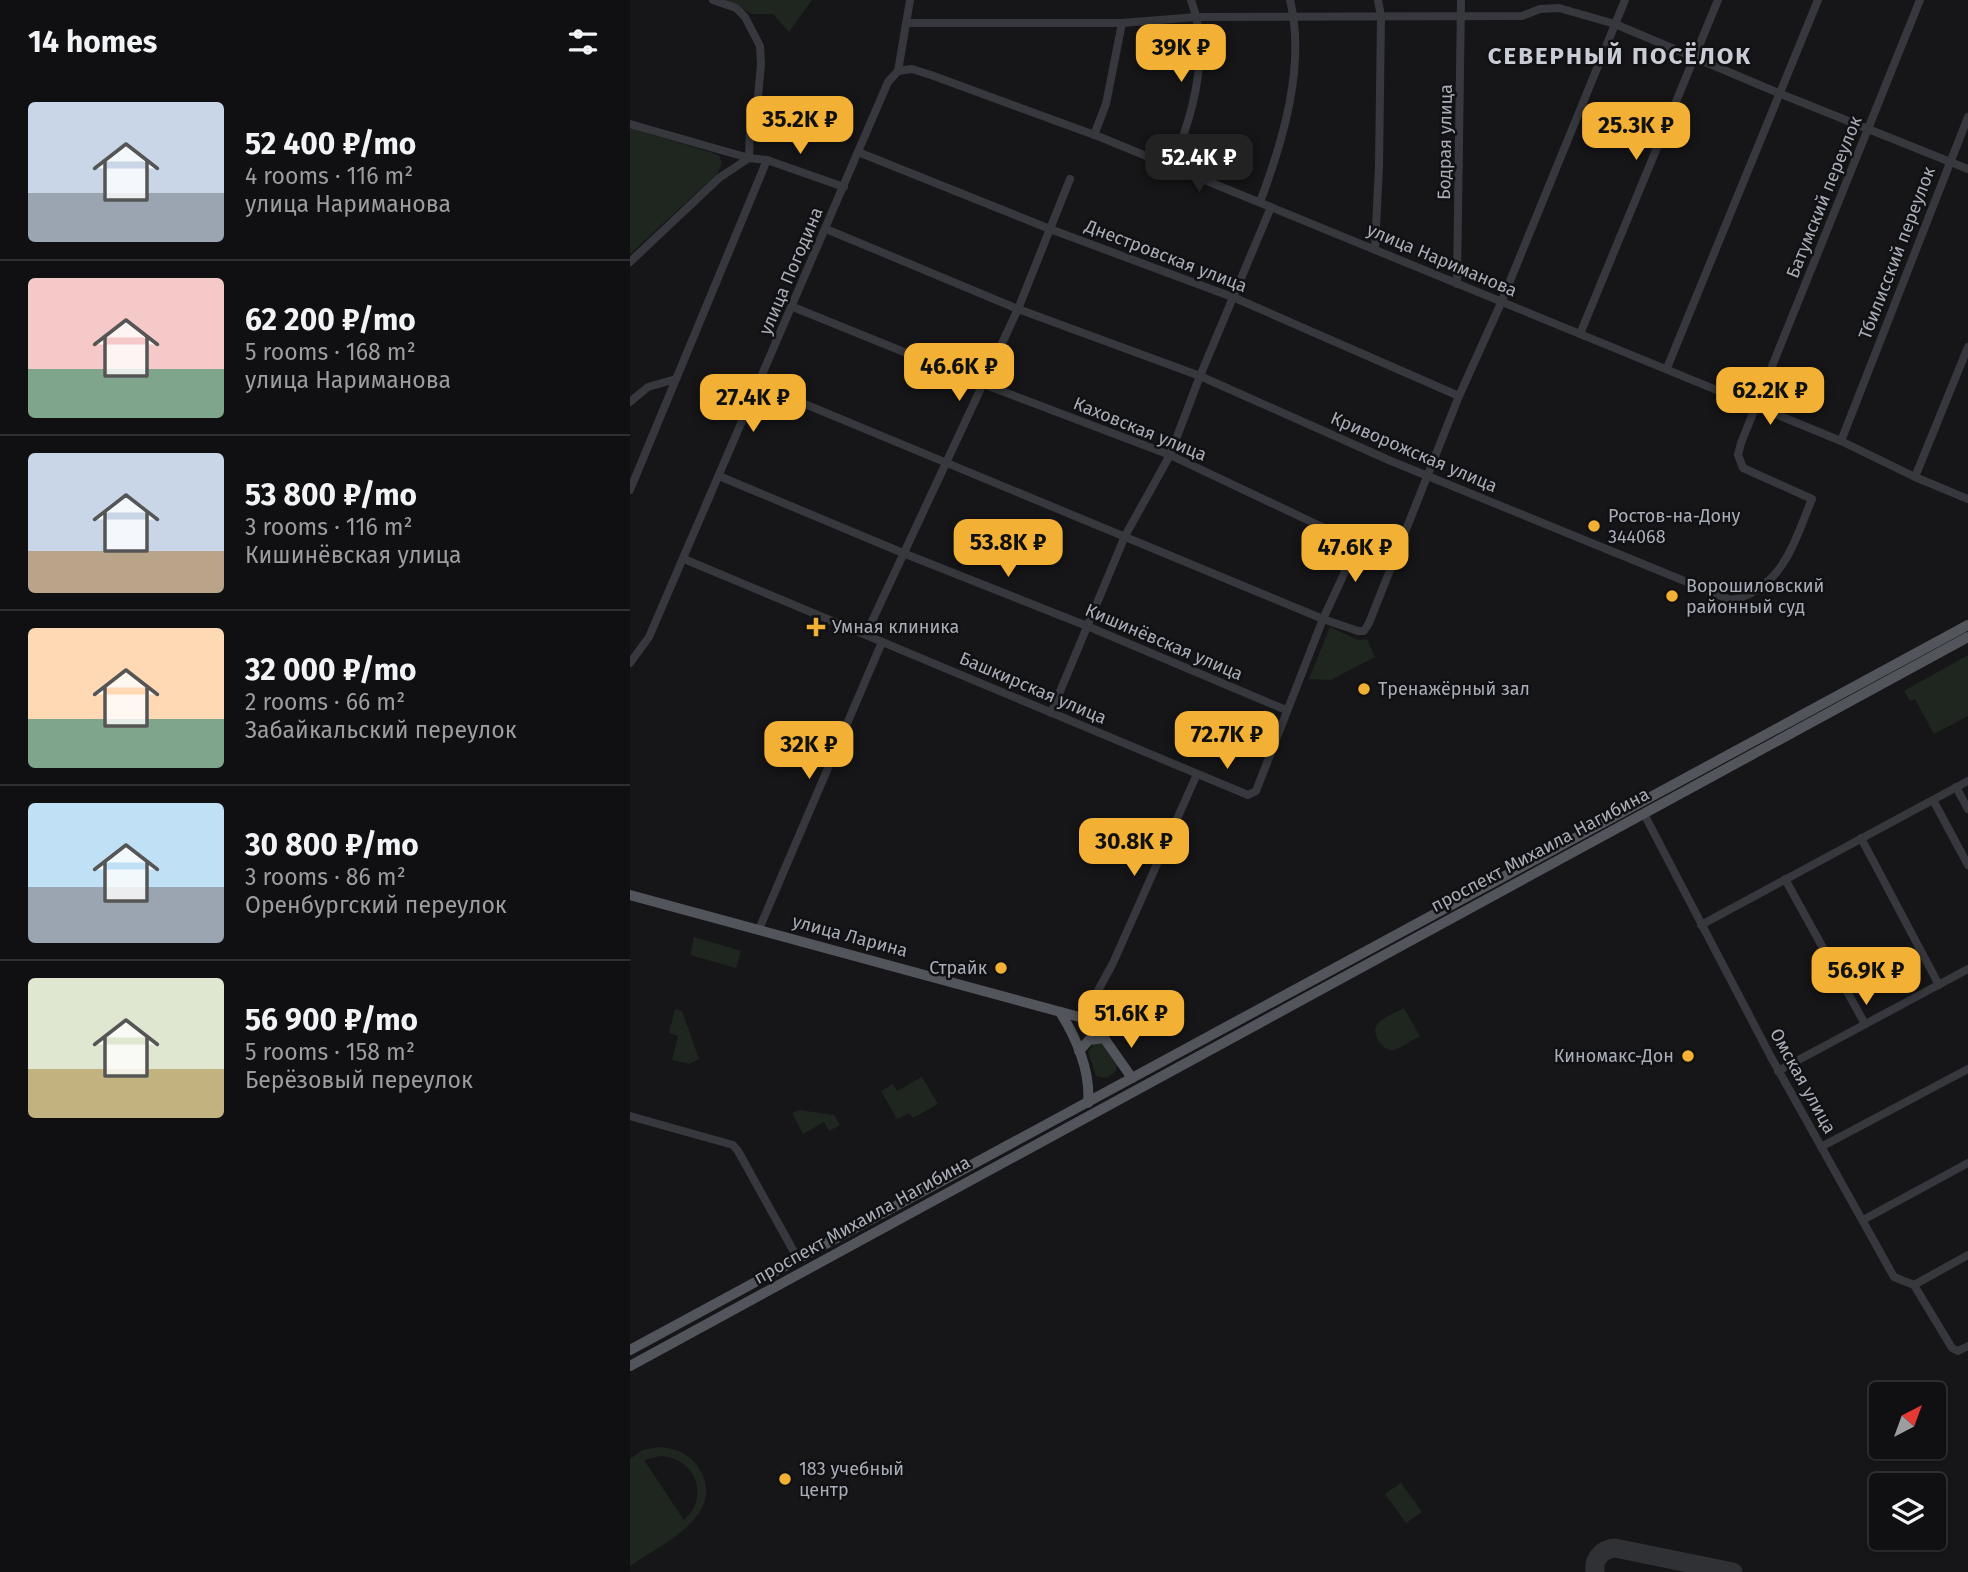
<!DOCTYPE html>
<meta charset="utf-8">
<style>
:root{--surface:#101012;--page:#19191b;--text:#f1f3f6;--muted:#9c9d9f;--line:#303032;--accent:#f2b134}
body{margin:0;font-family:"Fira Sans",sans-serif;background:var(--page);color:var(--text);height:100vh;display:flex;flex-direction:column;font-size:26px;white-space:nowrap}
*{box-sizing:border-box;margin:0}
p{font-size:23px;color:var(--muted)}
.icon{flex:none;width:38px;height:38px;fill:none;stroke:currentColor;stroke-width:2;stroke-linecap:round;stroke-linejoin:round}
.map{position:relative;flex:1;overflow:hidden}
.drawer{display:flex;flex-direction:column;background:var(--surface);width:630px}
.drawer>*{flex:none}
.needle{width:46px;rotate:41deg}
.buttons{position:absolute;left:1239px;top:1382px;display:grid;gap:14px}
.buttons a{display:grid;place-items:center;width:77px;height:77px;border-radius:7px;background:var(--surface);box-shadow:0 2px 5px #0004,0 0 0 2px var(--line);font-size:35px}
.price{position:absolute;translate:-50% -60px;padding:0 16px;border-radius:14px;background:var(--accent);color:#111;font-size:23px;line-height:46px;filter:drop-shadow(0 2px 4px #0008)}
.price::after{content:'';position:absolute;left:50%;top:42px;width:21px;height:16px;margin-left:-10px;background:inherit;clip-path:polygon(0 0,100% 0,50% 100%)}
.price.selected{background:#222;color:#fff}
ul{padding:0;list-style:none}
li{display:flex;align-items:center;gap:21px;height:175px;padding:0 28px}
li+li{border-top:2px solid var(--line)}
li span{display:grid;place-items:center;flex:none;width:196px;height:140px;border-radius:7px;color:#555}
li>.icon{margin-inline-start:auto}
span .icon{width:84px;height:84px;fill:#fffc;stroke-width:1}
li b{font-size:30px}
h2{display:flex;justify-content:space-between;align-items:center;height:84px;padding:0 28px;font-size:30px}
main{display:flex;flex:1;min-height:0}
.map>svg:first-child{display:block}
</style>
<main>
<section class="drawer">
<h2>14 homes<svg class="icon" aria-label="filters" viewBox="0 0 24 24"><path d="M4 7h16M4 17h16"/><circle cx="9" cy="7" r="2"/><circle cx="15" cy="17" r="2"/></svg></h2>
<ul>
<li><span style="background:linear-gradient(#c9d6e8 65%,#9aa5b1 0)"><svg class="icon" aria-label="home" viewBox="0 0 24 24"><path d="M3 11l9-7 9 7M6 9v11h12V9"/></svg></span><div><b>52 400 ₽/mo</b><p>4 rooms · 116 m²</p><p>улица Нариманова</p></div></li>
<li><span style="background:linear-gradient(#f6c9c9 65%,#7fa58c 0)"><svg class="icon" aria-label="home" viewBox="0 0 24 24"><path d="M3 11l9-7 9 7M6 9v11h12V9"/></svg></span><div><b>62 200 ₽/mo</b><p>5 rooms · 168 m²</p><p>улица Нариманова</p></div></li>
<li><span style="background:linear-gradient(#c9d6e8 70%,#b9a48a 0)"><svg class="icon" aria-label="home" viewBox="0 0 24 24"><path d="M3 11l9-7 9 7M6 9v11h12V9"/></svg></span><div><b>53 800 ₽/mo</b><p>3 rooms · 116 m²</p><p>Кишинёвская улица</p></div></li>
<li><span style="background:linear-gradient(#ffd9b3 65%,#7fa58c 0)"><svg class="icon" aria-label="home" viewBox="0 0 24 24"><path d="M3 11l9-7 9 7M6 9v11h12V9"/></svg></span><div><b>32 000 ₽/mo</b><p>2 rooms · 66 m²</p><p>Забайкальский переулок</p></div></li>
<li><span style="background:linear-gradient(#bfe0f5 60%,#9aa5b1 0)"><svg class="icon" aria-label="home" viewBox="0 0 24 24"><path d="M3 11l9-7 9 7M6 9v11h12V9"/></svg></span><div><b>30 800 ₽/mo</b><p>3 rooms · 86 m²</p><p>Оренбургский переулок</p></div></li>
<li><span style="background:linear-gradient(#dfe7d0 65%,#c2b280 0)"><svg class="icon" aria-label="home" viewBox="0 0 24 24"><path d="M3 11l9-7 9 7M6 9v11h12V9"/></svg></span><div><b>56 900 ₽/mo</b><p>5 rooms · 158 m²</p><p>Берёзовый переулок</p></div></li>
</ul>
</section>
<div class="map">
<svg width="1338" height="1572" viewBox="0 0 1338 1572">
<rect width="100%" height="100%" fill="#161618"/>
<g fill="#1e261f" fill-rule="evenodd">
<polygon points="95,0 182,0 159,32 143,14 122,14"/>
<polygon points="0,128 83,153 89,156 92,163 88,173 0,254"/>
<polygon points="700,627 728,640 737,639 745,657 701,680 679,679"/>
<polygon points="1338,655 1338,716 1304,734 1285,699 1280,701 1274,691"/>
<polygon points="64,937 111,951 106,968 60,955"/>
<path d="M774,1008L790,1036C782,1040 773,1047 764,1050C755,1053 742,1036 746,1027C749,1018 766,1013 774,1008Z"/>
<polygon points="45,1009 52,1011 69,1059 59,1064 42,1060 48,1036 39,1033"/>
<polygon points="469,1043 474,1045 487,1065 486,1071 477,1078 466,1076 458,1052 464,1044"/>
<polygon points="292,1077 308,1104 283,1118 279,1113 267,1119 251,1091 263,1084 267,1091"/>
<polygon points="169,1110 204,1115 210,1125 199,1131 194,1122 173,1134 162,1113"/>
<path d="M28,1447C45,1448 61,1454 70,1470C97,1516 30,1545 0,1566V1459L13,1450ZM30,1456C65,1457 81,1496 54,1520L14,1460Z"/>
<polygon points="771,1483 792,1512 776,1523 755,1494"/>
</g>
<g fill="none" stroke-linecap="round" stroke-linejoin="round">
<path stroke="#303135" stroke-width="19" d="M965,1572C963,1559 972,1549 985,1548L1103,1572"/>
<g stroke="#37383d" stroke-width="8">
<polyline points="83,0 106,8 115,17 130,46 131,64 126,118 120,131 119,158"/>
<polyline points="278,23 492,23 567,17 892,16 910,9 929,8 985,24 1151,94 1338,169"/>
<polyline points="268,71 282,69 301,75 470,137 1211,441 1285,477 1338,499"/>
<polyline points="0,124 119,158 137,160 214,187"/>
<polyline points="464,135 476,104 492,23"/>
<polyline points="228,152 420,229 605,298 829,396"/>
<path d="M541,167C563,116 581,53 561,0"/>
<path d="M630,202C653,141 676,65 660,0"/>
<path d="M196,229L388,309L570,376L761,461L1101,600C1153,589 1164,542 1182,499L1113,468L1108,455L1111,443L1290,0"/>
<polyline points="745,248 749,166 751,16 748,0"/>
<polyline points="0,262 89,178 119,158"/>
<polyline points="827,284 831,0"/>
<polyline points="950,334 1088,0"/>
<polyline points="1037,368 1188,0"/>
<polyline points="129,385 693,619 728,631 734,631 739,623 829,396 871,303 995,0"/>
<polyline points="0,402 18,387 46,379"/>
<polyline points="1211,441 1338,117"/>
<polyline points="89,476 273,553 457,626 656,710"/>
<polyline points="1285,477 1338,347"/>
<polyline points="0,490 137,160"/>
<polyline points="54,559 618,795 626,791 693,619 725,550 724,542 540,455 353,384 163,307"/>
<polyline points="236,634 388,309 440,179"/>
<polyline points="0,663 19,637 258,82 268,71 280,0"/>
<polyline points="421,713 495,536 540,455 570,376 641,207"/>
<polyline points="1326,787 1338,809"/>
<polyline points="1303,800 1338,865"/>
<polyline points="1014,814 1141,1057 1264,1277 1284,1285 1322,1348 1328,1351 1338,1346"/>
<polyline points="1231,838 1309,985"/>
<polyline points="1155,879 1235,1024"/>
<polyline points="1071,925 1338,781"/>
<polyline points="129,929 252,642"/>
<polyline points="453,1018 483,963 567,774"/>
<polyline points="1148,1071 1338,969"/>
<polyline points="0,1116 103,1145 108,1151 168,1259"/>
<polyline points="1191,1147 1338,1069"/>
<polyline points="1233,1220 1338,1163"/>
<polyline points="1284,1285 1338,1255"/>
</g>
<g stroke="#53555c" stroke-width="10">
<polyline points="0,895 453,1018 474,1038 502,1078"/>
<path d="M430,1012C446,1037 461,1072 458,1103"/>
<polyline points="449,1051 459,1040 474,1038"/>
<polyline points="0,1350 1338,625"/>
<polyline points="0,1366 1338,637"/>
</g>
</g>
<g fill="#f2b134" stroke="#111113" stroke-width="2.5">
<circle cx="964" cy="526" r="7"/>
<circle cx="1042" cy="596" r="7"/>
<path d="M182.5 616.5h7v7h7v7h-7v7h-7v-7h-7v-7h7z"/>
<circle cx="734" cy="689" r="7"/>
<circle cx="371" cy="968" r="7"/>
<circle cx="1058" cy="1056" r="7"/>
<circle cx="155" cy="1479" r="7"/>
</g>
<g text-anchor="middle" stroke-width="5" stroke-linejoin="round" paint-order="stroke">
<g font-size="18" fill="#a8adb8" stroke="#111113">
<text transform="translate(815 142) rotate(-89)" y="6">Бодрая улица</text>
<text transform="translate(1194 197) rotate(-68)" y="6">Батумский переулок</text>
<text transform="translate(1267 253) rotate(-69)" y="6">Тбилисский переулок</text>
<text transform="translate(536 256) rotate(21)" y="6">Днестровская улица</text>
<text transform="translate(812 260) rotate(23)" y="6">улица Нариманова</text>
<text transform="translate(161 271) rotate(-67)" y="6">улица Погодина</text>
<text transform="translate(510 429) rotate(22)" y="6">Каховская улица</text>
<text transform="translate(784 452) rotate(23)" y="6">Криворожская улица</text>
<text transform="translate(534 642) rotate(23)" y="6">Кишинёвская улица</text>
<text transform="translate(403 688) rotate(23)" y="6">Башкирская улица</text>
<text transform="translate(910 850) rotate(-28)" y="6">проспект Михаила Нагибина</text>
<text transform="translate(220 936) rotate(15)" y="6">улица Ларина</text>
<text transform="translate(1173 1081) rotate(61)" y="6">Омская улица</text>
<text transform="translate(232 1220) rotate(-29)" y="6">проспект Михаила Нагибина</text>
</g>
<g font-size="18" fill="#a8adb8" stroke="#111113" text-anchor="start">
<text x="978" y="522">Ростов-на-Дону<tspan x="978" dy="21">344068</tspan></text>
<text x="1056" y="592">Ворошиловский<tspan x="1056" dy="21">районный суд</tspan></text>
<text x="202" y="633">Умная клиника</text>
<text x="748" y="695">Тренажёрный зал</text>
<text x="357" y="974" text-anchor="end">Страйк</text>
<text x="1044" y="1062" text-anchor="end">Киномакс-Дон</text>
<text x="169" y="1475">183 учебный<tspan x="169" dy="21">центр</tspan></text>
</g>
<g font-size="24" font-weight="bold" letter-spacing="2" fill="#c9ccd4" stroke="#111113">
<text x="990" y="64">СЕВЕРНЫЙ ПОСЁЛОК</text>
</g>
</g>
</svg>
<div class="buttons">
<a><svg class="needle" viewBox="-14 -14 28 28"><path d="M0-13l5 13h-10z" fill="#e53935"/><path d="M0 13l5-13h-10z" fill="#9c9d9f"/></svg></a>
<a><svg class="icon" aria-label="layers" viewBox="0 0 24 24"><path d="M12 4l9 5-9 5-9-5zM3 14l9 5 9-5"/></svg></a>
</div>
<b class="price" style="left:551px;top:84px">39K ₽</b>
<b class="price" style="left:170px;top:156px">35.2K ₽</b>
<b class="price" style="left:1006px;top:162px">25.3K ₽</b>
<b class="price selected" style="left:569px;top:194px">52.4K ₽</b>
<b class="price" style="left:329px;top:403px">46.6K ₽</b>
<b class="price" style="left:1140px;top:427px">62.2K ₽</b>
<b class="price" style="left:123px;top:434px">27.4K ₽</b>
<b class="price" style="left:378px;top:579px">53.8K ₽</b>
<b class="price" style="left:725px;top:584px">47.6K ₽</b>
<b class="price" style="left:597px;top:771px">72.7K ₽</b>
<b class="price" style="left:179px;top:781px">32K ₽</b>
<b class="price" style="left:504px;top:878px">30.8K ₽</b>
<b class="price" style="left:1236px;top:1007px">56.9K ₽</b>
<b class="price" style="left:501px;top:1050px">51.6K ₽</b>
</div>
</main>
